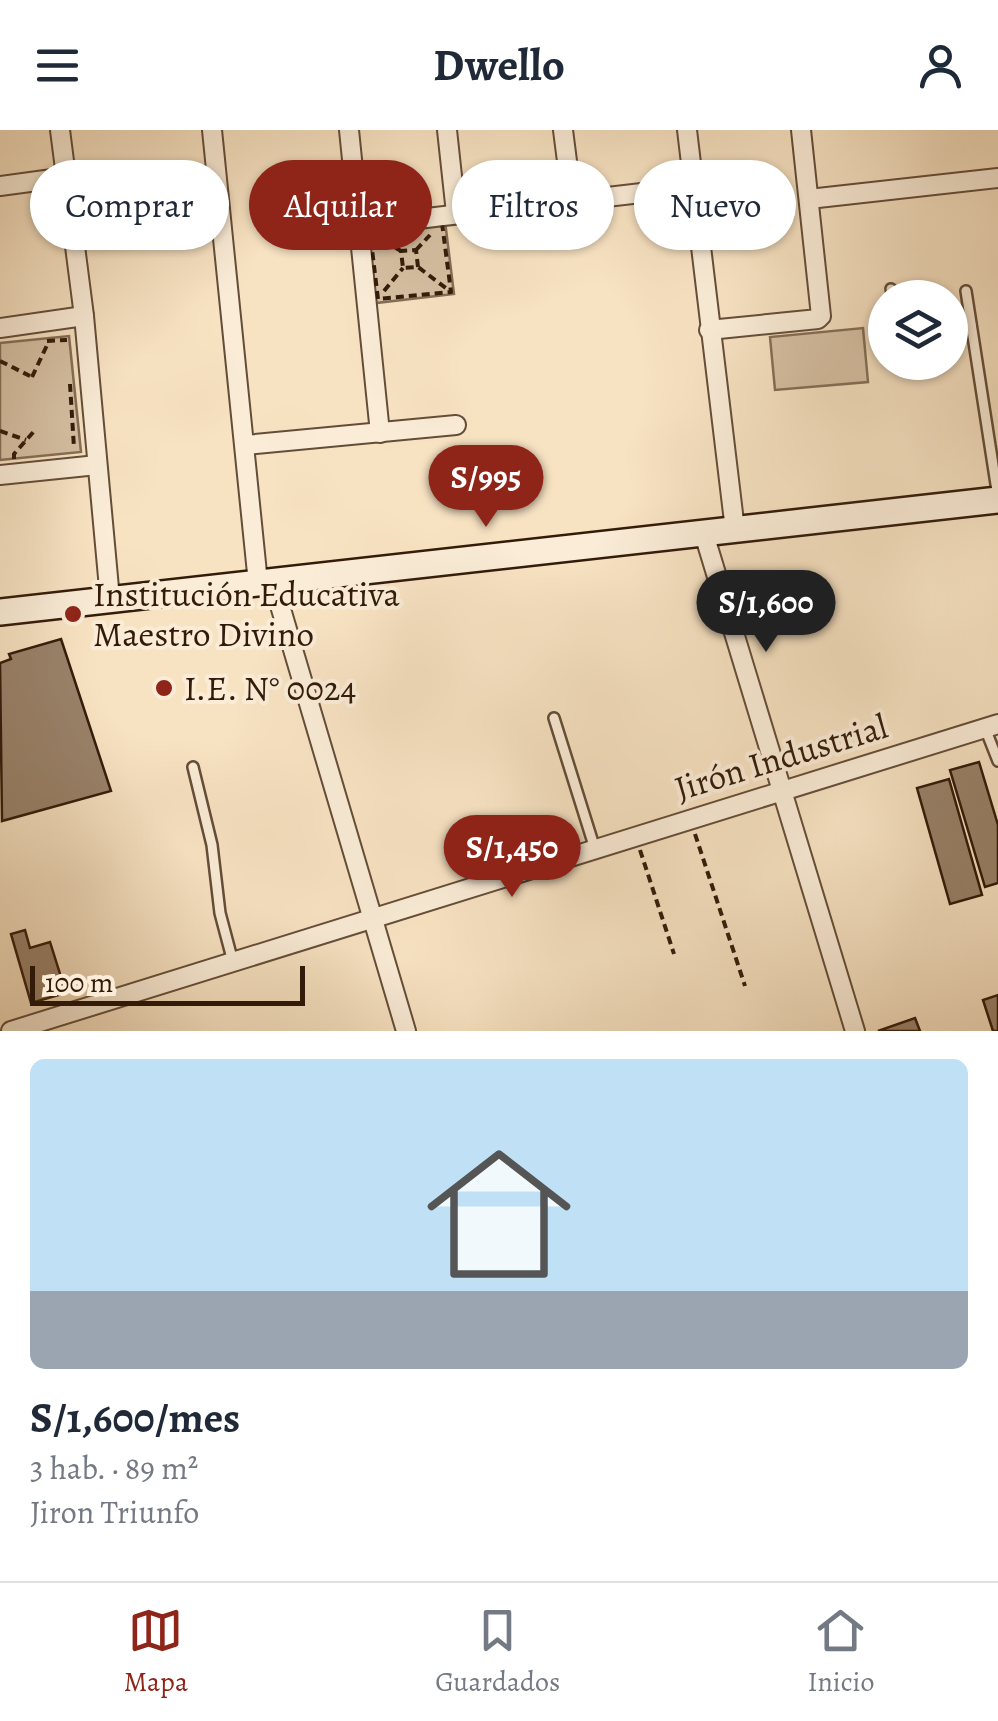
<!DOCTYPE html>
<html lang="es">
<meta charset="utf-8">
<style>
:root{--surface:#fff;--page:#f6f6f7;--text:#1f2937;--muted:#747a83;--line:#e0e1e3;--accent:#8f2418}
body{margin:0;font-family:Alegreya,serif;background:var(--page);color:var(--text);height:100vh;display:flex;flex-direction:column;font-size:38px;white-space:nowrap}
*{box-sizing:border-box;margin:0}
p{font-size:32px;color:var(--muted)}
.icon{flex:none;width:55px;height:55px;fill:none;stroke:currentColor;stroke-width:2;stroke-linecap:round;stroke-linejoin:round}
.map{position:relative;height:901px;overflow:hidden}
.drawer{display:flex;flex-direction:column;background:var(--surface);flex:1}
.drawer>*{flex:none}
.hud{position:absolute;left:30px;top:30px;width:940px;height:90px;display:flex;gap:20px}
.controls{position:absolute;left:868px;top:150px;display:grid;gap:20px}
.controls a{display:grid;place-items:center;width:100px;height:100px;border-radius:50%;background:var(--surface);box-shadow:0 2px 8px #0004;font-size:50px}
.scale{position:absolute;left:30px;bottom:25px;width:275px;box-sizing:border-box;padding-left:10px;border:5px solid #331b0a;border-top:0;font-size:28px;line-height:35px;white-space:nowrap;color:#331b0a;-webkit-text-stroke:8px #faecd7;paint-order:stroke}
.price{position:absolute;translate:-50% -85px;padding:0 22px;border-radius:35px;background:var(--accent);color:#fff;font-size:32px;line-height:65px;filter:drop-shadow(0 2px 5px #0008)}
.price::after{content:'';position:absolute;left:50%;top:60px;width:30px;height:22px;margin-left:-15px;background:inherit;clip-path:polygon(0 0,100% 0,50% 100%)}
.price.active{background:#222;color:#fff}
ul{padding:0;list-style:none}
li{display:grid;align-content:center;gap:20px;height:530px;padding:0 30px}
li span{display:grid;place-items:center;height:310px;border-radius:15px;color:#555}
li>.icon{margin-inline-start:auto}
span .icon{width:180px;height:180px;fill:#fffc;stroke-width:1}
li b{font-size:42px}
.pill{padding:0 35px;border-radius:45px;background:var(--surface);box-shadow:0 2px 8px #0004;font-size:35px;line-height:90px}
.pill.active{background:var(--accent);color:#fff}
header{display:flex;justify-content:space-between;align-items:center;height:130px;padding:0 30px;background:var(--surface);font-size:45px;font-weight:700}
.tab-bar{display:flex;justify-content:space-around;align-items:center;height:140px;border-top:2px solid var(--line);background:var(--surface);font-size:28px;color:var(--muted)}
.tab-bar a{display:grid;justify-items:center;gap:5px}
.tab-bar .active{color:var(--accent)}
.map>svg:first-child{display:block}
</style>
<header><svg class="icon" aria-label="menu" viewBox="0 0 24 24"><path d="M4 6h16M4 12h16M4 18h16"/></svg>Dwello<svg class="icon" aria-label="person" viewBox="0 0 24 24"><circle cx="12" cy="8" r="4"/><path d="M4 21q1-7 8-7t8 7"/></svg></header>
<div class="map">
<svg width="998" height="901" viewBox="0 0 998 901">
<rect width="100%" height="100%" fill="#f7e2c2"/>
<filter id="stains"><feTurbulence type="fractalNoise" baseFrequency=".002" numOctaves="4"/><feColorMatrix values="0 0 0 0 .2 0 0 0 0 .09 0 0 0 0 .02 0 0 0 .5 -.17"/></filter>
<radialGradient id="worn" r=".72"><stop offset=".6" stop-color="#630" stop-opacity="0"/><stop offset="1" stop-color="#630" stop-opacity=".3"/></radialGradient>
<g fill="#d6c0a3" stroke="#846e56" stroke-width="2.5">
<polygon points="445,91 454,164 376,173 367,100"/>
<polygon points="863,198 868,252 775,260 770,207"/>
<polygon points="69,206 81,322 0,330 0,213"/>
</g>
<g fill="#99826a" stroke="#331b0a" stroke-width="2.5">
<polygon points="61,509 111,661 2,691 0,533 11,529 9,524"/>
<polygon points="979,632 998,695 998,753 985,757 950,640"/>
<polygon points="949,649 982,765 950,774 917,658"/>
<polygon points="25,800 30,818 50,812 66,863 31,873 11,804"/>
<polygon points="998,865 998,901 993,901 983,870"/>
<polygon points="915,888 920,901 878,901"/>
</g>
<g fill="none" stroke-linecap="round" stroke-linejoin="round">
<defs>
<g id="lane">
<polyline points="891,159 894,168"/>
<polyline points="966,161 998,367"/>
<polyline points="950,198 971,195"/>
<polyline points="554,588 595,719"/>
<polyline points="985,598 998,631"/>
<polyline points="193,637 212,715 220,783 233,832"/>
</g>
<g id="street">
<polyline points="60,0 84,186 110,469"/>
<polyline points="212,0 258,453"/>
<polyline points="349,0 380,303"/>
<polyline points="447,0 456,83"/>
<polyline points="563,0 572,70"/>
<polyline points="687,0 735,400"/>
<polyline points="0,56 67,47"/>
<polyline points="809,69 998,48"/>
<polyline points="358,96 693,57"/>
<polyline points="0,198 84,186"/>
<polyline points="709,200 818,189 821,186 801,0"/>
<polyline points="245,315 456,295"/>
<polyline points="0,345 97,335"/>
<polyline points="704,404 855,901"/>
<polyline points="273,452 406,901"/>
<polyline points="11,901 998,594"/>
</g>
<polyline id="secondary" points="0,482 998,370"/>
</defs>
<use href="#lane" stroke="#644d38" stroke-width="14"/>
<use href="#street" stroke="#644d38" stroke-width="22"/>
<use href="#secondary" stroke="#331b0a" stroke-width="30"/>
<g stroke="#331b0a" stroke-width="4" stroke-dasharray="8 5" stroke-linecap="butt">
<polygon points="442,93 451,162 378,169 370,103"/>
<polyline points="384,111 401,121"/>
<polyline points="416,120 430,105"/>
<polyline points="418,137 416,120 401,121 403,138 418,137 451,162"/>
<polyline points="384,161 403,138"/>
<polyline points="47,211 67,210"/>
<polyline points="0,231 30,246"/>
<polyline points="32,247 49,211"/>
<polyline points="70,254 74,318"/>
<polyline points="0,301 26,310"/>
<polyline points="14,329 14,324 36,299"/>
<polyline points="695,704 745,856"/>
<polyline points="640,720 674,824"/>
</g>
<use href="#lane" stroke="#faecd7" stroke-width="9"/>
<use href="#street" stroke="#faecd7" stroke-width="18"/>
<use href="#secondary" stroke="#faecd7" stroke-width="25"/>
</g>
<g fill="#8f2418" stroke="#faecd7" stroke-width="4">
<circle cx="73" cy="484" r="10"/>
<circle cx="164" cy="558" r="10"/>
</g>
<g text-anchor="middle" stroke-width="8" stroke-linejoin="round" paint-order="stroke">
<g font-size="35" fill="#331b0a" stroke="#faecd7" text-anchor="start">
<text x="93" y="476">Institución Educativa<tspan x="93" dy="40">Maestro Divino</tspan></text>
<text x="184" y="570">I.E. N° 0024</text>
</g>
<g font-size="35" fill="#331b0a" stroke="#faecd7">
<text transform="translate(781 627) rotate(-17)" y="12">Jirón Industrial</text>
</g>
</g>
<rect width="100%" height="100%" filter="url(#stains)"/>
<rect width="100%" height="100%" fill="url(#worn)"/>
</svg>
<div class="controls">
<a><svg class="icon" aria-label="layers" viewBox="0 0 24 24"><path d="M12 4l9 5-9 5-9-5zM3 14l9 5 9-5"/></svg></a>
</div>
<div class="scale">100 m</div>
<b class="price" style="left:486px;top:400px">S/995</b>
<b class="price active" style="left:766px;top:525px">S/1,600</b>
<b class="price" style="left:512px;top:770px">S/1,450</b>
<div class="hud">
<a class="pill">Comprar</a>
<a class="pill active">Alquilar</a>
<a class="pill">Filtros</a>
<a class="pill">Nuevo</a>
</div>
</div>
<section class="drawer">
<ul>
<li><span style="background:linear-gradient(#bfe0f5 75%,#9aa5b1 0)"><svg class="icon" aria-label="home" viewBox="0 0 24 24"><path d="M3 11l9-7 9 7M6 9v11h12V9"/></svg></span><div><b>S/1,600/mes</b><p>3 hab. · 89 m²</p><p>Jiron Triunfo</p></div></li>
</ul>
</section>
<nav class="tab-bar">
<a class="active"><svg class="icon" aria-label="map" viewBox="0 0 24 24"><path d="M3 6l6-2 6 2 6-2v14l-6 2-6-2-6 2zM9 4v14M15 6v14"/></svg>Mapa</a>
<a><svg class="icon" aria-label="saved" viewBox="0 0 24 24"><path d="M7 4h10v16l-5-4-5 4z"/></svg>Guardados</a>
<a><svg class="icon" aria-label="home" viewBox="0 0 24 24"><path d="M3 11l9-7 9 7M6 9v11h12V9"/></svg>Inicio</a>
</nav>
